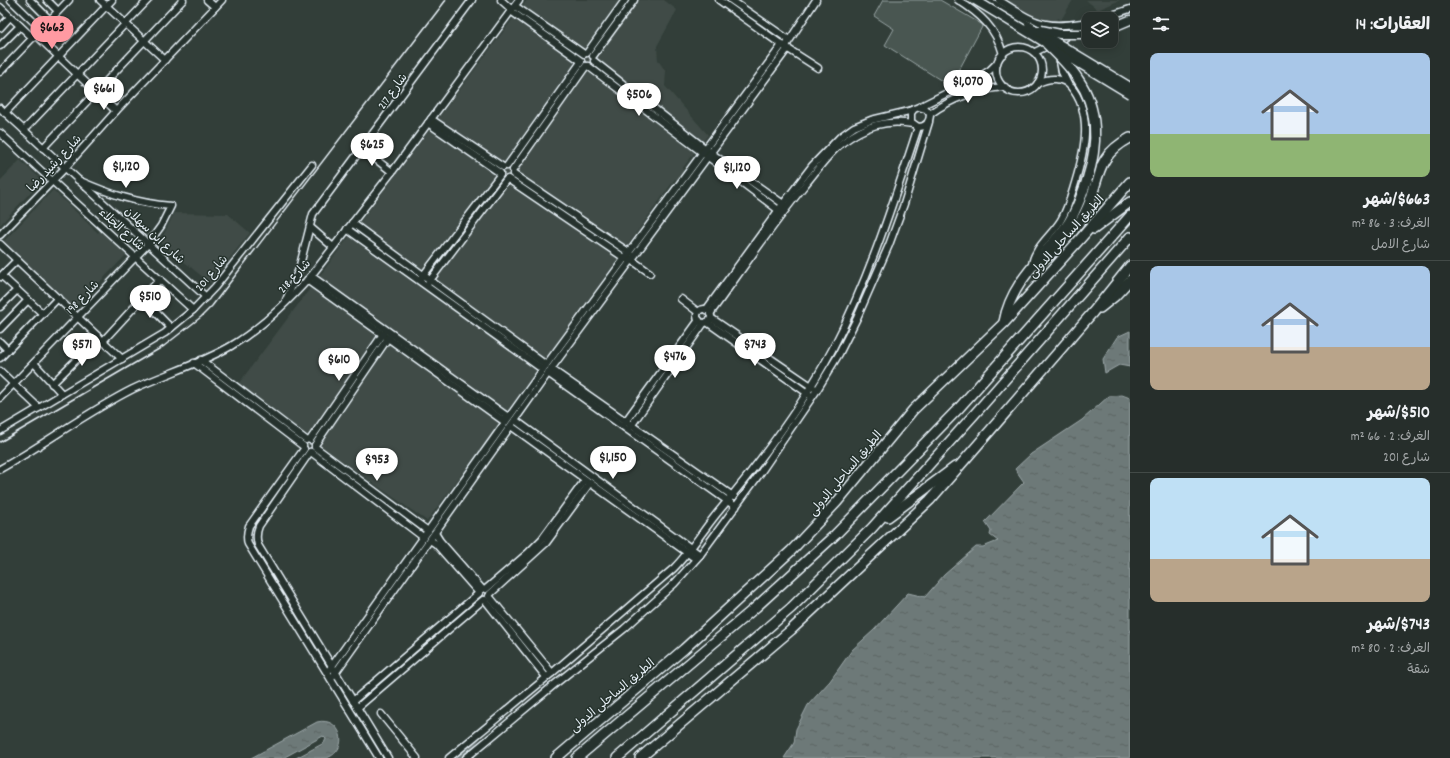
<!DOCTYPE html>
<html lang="ar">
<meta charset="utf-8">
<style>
:root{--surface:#262e2b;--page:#323a37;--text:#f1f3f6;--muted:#a4a8a9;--line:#424a47;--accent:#ff9aa2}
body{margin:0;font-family:Dekko,"Playpen Sans Arabic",sans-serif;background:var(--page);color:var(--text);direction:rtl;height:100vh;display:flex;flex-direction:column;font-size:15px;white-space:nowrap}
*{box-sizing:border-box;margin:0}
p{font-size:13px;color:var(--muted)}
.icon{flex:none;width:22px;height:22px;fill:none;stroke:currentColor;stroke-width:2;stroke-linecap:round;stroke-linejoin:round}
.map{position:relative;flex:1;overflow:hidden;direction:ltr}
.drawer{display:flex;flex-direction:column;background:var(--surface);width:320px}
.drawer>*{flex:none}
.tools{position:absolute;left:1082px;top:12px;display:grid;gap:8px}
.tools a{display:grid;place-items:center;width:36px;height:36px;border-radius:8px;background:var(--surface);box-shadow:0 2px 10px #0003,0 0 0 1px var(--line);font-size:20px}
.price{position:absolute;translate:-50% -34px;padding:0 9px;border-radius:14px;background:#fff;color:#222;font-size:13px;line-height:26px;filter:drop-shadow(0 1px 2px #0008)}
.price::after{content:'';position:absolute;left:50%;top:24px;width:12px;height:9px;margin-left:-6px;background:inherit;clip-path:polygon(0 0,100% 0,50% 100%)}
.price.current{background:var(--accent);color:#111}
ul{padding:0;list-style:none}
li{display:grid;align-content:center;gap:8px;height:212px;padding:0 20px}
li+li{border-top:1px solid var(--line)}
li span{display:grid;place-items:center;height:124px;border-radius:8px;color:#555}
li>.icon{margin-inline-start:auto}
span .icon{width:72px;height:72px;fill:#fffc;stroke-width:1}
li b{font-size:17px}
h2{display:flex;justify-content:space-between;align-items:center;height:48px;padding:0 20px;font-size:17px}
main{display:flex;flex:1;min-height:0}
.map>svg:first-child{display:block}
</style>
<main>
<section class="drawer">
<h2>العقارات: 14<svg class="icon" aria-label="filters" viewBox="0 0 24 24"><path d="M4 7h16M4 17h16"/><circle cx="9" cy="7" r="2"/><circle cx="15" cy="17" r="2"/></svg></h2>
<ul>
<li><span style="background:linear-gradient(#a9c7e8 65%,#8fb573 0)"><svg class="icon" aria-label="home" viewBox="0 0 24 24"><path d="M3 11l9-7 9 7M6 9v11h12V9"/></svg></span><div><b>$663/شهر</b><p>الغرف: 3 · 86 m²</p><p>شارع الامل</p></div></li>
<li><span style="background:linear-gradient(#a9c7e8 65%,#b9a48a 0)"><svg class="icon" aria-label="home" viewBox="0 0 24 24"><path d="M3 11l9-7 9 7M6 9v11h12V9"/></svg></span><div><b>$510/شهر</b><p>الغرف: 2 · 66 m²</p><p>شارع 201</p></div></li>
<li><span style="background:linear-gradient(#bfe0f5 65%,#b9a48a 0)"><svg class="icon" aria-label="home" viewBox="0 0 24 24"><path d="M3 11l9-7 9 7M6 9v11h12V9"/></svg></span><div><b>$743/شهر</b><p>الغرف: 2 · 80 m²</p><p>شقة</p></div></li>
</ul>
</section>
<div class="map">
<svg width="1130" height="758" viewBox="0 0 1130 758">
<defs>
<pattern id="water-ripples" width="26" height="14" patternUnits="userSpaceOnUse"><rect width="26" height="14" fill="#6d7978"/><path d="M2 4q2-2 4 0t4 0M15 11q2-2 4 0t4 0" fill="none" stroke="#5b6363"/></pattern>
</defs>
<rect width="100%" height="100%" fill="#323e39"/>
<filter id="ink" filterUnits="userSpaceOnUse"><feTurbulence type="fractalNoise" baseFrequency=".025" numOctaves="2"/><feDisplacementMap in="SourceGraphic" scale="8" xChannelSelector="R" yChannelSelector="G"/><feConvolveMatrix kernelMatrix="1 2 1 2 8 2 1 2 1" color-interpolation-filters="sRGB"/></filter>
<g filter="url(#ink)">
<g fill="#3f4b46">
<polygon points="527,0 664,0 677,10 657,46 658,60 666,72 665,86 708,135 682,169 684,171 677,180 675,179 507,414 427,521 278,416 239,383"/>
<polygon points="1006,0 1073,0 1061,20 1058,18 1056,21 1042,20 1034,17"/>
<polygon points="1086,0 1120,0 1098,10"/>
<polygon points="20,160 42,180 0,225 0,181"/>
<polygon points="53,190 98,233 100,230 126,255 74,309 3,242"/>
<polygon points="174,213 228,214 250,233 210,283 160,242"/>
</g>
<polygon fill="#495651" stroke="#98a4a4" points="883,0 940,0 983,25 960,68 942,81 885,45 894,29 874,16"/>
<g fill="url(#water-ripples)" stroke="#9ea9ab">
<polygon points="1130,331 1130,367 1119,365 1105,373 1103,359 1117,337"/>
<polygon points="1122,395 1130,398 1130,758 784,758 794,743 796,729 808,705 830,681 852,650 874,630 908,593 925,597 944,575 976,547 983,547 998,541 990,535 991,531 985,522 1024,482 1015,469 1031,454 1082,420 1109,396"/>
<path d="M317,722C341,716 351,749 327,758C320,758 304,758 296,758L324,743L326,739L323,736L283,758H251Z"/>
</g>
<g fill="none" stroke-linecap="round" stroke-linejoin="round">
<polyline stroke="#6d7978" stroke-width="5" points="460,758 479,736"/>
<defs>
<g id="minor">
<polyline points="11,0 41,29"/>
<polyline points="30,0 50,20"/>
<polyline points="47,0 58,11"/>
<polyline points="100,0 165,60"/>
<polyline points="207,0 215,7"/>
<polyline points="501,0 512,10"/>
<polyline points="719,0 782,45 818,68"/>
<polyline points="731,0 789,40"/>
<path d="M958,0C980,14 996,28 1003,54"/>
<path d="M999,0C1014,9 1029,21 1046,24C1060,27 1075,24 1089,22"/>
<polyline points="515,6 584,54"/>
<polyline points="0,7 33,38"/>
<polyline points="511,11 581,61"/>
<polyline points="1100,19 1130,9"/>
<polyline points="0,28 10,17"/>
<polyline points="36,35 116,111"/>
<polyline points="787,44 816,0"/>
<polyline points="0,46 20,26"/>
<circle cx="1019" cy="70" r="23"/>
<polyline points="1035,52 1062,39 1083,24"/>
<polyline points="587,53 625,0"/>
<polyline points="593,56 634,0"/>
<polyline points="1059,57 1062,72 1067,82"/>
<polyline points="594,61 711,153 786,206"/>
<polyline points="588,66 781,212"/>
<polyline points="0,72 69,0"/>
<polyline points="919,107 981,76 990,70 997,63"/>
<polyline points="0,108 206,297"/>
<polyline points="5,113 112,0"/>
<path d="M930,114C952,98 977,89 1005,87"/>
<polyline points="431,119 503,167"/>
<polyline points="428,123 500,173"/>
<polyline points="24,130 148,0"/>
<polyline points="0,133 193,310"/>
<polyline points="43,148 183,0"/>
<polyline points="363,149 392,172"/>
<polyline points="507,166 581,62"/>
<polyline points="513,170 586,66"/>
<polyline points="513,174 630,253"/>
<polyline points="508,179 626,259"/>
<polyline points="352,223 546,365"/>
<polyline points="310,227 333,247"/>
<polyline points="347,229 542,369"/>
<polyline points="0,235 65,168 116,111 222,0"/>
<polyline points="0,244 122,359"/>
<polyline points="629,258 650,273"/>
<path d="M1032,265C1034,247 1052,235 1061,220C1068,208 1071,196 1075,183C1084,153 1094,114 1071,87C1063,77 1050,77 1038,83"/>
<polyline points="2,276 43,314"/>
<polyline points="311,276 508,417"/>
<polyline points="0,277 17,260"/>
<polyline points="422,277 500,175"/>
<polyline points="307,280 505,422"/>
<polyline points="428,283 506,180"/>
<polyline points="142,298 171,328"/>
<polyline points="681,299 698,312"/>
<polyline points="286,300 299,269 313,214 472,0"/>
<polyline points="0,307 17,290"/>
<circle cx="704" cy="316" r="7"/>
<path d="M706,310L783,204L812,166L840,137L854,127L871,120L909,111L919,107L926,109L930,114C930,122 926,127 918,127L911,122V113L914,109"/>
<path d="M710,314C741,271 771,227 804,186C816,172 827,155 842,143C865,126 885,119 913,124"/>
<polyline points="711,318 814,388"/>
<polyline points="707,322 810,395"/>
<polyline points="0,329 28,300"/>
<polyline points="103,341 160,279"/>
<polyline points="0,342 8,350"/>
<polyline points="0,358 58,298"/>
<polyline points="201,360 306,440"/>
<polyline points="34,363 62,394"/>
<polyline points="194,363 303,446"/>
<polyline points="551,369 734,497"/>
<polyline points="0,371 39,408"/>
<polyline points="548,373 736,507"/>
<polyline points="52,384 99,337"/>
<path d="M0,398L148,244L161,226L171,206C136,203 110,194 78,180"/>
<polyline points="515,420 700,555"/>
<polyline points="625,422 699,320"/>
<polyline points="511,426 696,559"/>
<polyline points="631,426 704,323"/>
<polyline points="0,431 165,333 193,310 215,287 312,165"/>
<polyline points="310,440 383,334"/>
<polyline points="315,445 388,338"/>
<polyline points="315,447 428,531"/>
<path d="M304,449L249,526C247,532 246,537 248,544L379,758"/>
<path d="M310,452L259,526C256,533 256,538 258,545L388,758"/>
<polyline points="311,452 423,537"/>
<path d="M0,469C45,444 87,412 133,389C165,374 200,364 231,346C261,328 288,302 311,276L392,172L519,0"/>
<polyline points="435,533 440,541 482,589"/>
<polyline points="430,540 436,544 479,593"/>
<polyline points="486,589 528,553 542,539 585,480"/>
<polyline points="490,594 546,543 590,483"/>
<polyline points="489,596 552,673"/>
<polyline points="485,600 546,677"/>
<polyline points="327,673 546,365 782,45"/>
<polyline points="331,679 551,369 788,48"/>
<polyline points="353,701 478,594"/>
<polyline points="357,708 483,600"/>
<polyline points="381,714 417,758"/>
<path d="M449,758L552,673L674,568C691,551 703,530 719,511C761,461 801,408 832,350C869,279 893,203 918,127"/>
<polyline points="466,758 555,684 624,629 674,584 700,555 761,472 817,390 839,354 857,318 889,245 904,204 929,122"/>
</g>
<g id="major">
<polyline points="986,0 1029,26"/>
<polyline points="1111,28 1130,20"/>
</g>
<g id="highway">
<polyline points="1094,229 1130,202"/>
<path d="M1037,263C1056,254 1080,226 1088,206C1100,177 1096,156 1130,138"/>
<polyline points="1100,308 1115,296 1130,280"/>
<path d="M1004,322C1011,282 1044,256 1067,225C1076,212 1082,195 1087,180"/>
<polyline points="888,517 955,467"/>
<polyline points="556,758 684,649 791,551 837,502 913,410 1004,323 1081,238 1130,182"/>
<polyline points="577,758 756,607 835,535 959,408 1130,216"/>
<polyline points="617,758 791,608 872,528 980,408 1130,237"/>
<polyline points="640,758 791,630 930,500 1093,312 1130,266"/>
</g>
</defs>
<use href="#minor" stroke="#e8f1f8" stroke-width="9"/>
<use href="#major" stroke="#e8f1f8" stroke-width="11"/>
<use href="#highway" stroke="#e8f1f8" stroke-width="12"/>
<use href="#minor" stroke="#26332d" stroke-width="6"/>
<use href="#major" stroke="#26332d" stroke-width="8"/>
<use href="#highway" stroke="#26332d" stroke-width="9"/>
<polyline stroke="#e8f1f8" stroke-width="1.5" points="0,442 164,346 201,317 212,306 446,0"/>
<defs>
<g id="major-bridge">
<polyline points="975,0 1130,94"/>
<polyline points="1029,26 1130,87"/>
<polyline points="1041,30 1060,34 1089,34"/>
</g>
<path id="highway-bridge" d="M1047,44C1058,55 1070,66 1078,79C1099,109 1098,146 1087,180"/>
</defs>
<use href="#major-bridge" stroke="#e8f1f8" stroke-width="11" stroke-linecap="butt"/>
<use href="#highway-bridge" stroke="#e8f1f8" stroke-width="12" stroke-linecap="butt"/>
<use href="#major-bridge" stroke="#26332d" stroke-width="8"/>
<use href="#highway-bridge" stroke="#26332d" stroke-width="9"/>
</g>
</g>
<g text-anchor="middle" stroke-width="3" stroke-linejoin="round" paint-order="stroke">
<g font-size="12" fill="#e8f1f8" stroke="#26332d">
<text transform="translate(392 91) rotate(-54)" y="4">شارع 217</text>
<text transform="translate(54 163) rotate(-47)" y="4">شارع رشيد رضا</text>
<text transform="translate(122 229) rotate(42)" y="4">شارع الجلاء</text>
<text transform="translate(155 235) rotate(43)" y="4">شارع ابن سهلان</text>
<text transform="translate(1066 236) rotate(-48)" y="4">الطريق الساحلى الدولى</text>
<text transform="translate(211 273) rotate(-50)" y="4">شارع 201</text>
<text transform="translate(294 276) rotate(-47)" y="4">شارع 218</text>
<text transform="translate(82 297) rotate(-46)" y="4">شارع 198</text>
<text transform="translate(845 473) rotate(-50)" y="4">الطريق الساحلى الدولى</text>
<text transform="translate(612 695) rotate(-40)" y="4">الطريق الساحلى الدولى</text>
</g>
</g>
</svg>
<div class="tools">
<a><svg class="icon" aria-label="layers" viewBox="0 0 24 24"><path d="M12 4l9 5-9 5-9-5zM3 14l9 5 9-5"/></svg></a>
</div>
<b class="price current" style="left:52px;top:50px">$663</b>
<b class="price" style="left:968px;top:104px">$1,070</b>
<b class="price" style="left:104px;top:111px">$661</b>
<b class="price" style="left:639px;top:117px">$506</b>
<b class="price" style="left:372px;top:167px">$625</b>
<b class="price" style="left:126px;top:189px">$1,120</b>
<b class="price" style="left:737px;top:190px">$1,120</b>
<b class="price" style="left:150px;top:319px">$510</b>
<b class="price" style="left:82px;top:367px">$571</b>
<b class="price" style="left:755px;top:367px">$743</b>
<b class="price" style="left:675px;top:379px">$476</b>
<b class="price" style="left:339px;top:382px">$610</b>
<b class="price" style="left:613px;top:480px">$1,150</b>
<b class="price" style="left:377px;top:482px">$953</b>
</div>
</main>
